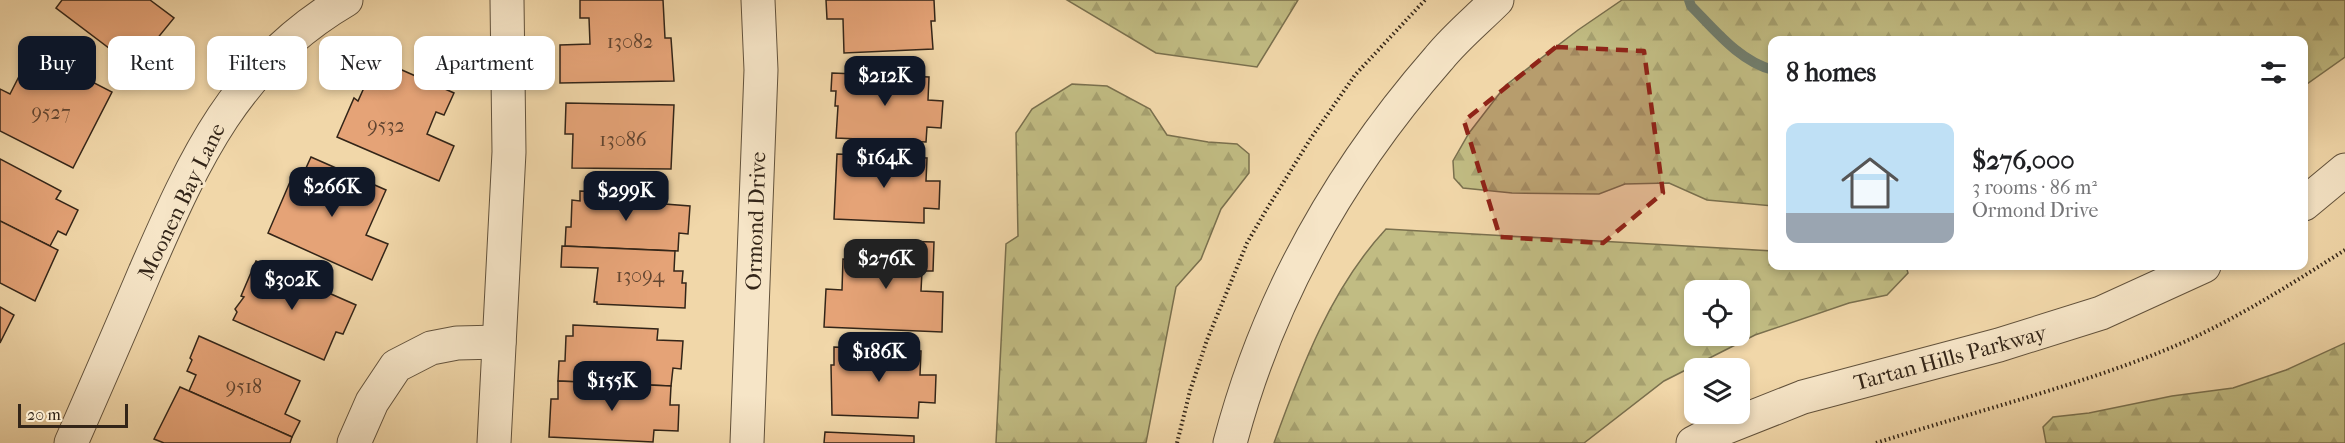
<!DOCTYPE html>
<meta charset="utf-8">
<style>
:root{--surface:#fff;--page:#f6f6f6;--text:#202124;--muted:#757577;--accent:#111827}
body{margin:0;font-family:"IM FELL French Canon",serif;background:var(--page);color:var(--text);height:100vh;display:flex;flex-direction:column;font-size:22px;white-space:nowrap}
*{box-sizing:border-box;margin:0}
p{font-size:20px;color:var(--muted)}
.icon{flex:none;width:33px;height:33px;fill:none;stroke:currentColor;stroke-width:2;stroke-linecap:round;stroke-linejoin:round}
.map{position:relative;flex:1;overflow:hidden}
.details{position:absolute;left:1768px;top:36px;width:540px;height:234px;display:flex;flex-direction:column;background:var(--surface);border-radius:12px;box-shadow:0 3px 9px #0003}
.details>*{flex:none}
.top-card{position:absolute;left:18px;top:36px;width:570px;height:54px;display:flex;gap:12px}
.buttons{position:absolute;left:1684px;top:280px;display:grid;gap:12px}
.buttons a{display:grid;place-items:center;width:66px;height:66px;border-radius:12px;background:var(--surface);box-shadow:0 3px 9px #0003;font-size:30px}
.scale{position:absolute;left:18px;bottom:15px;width:110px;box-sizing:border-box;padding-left:6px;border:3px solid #332518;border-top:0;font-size:16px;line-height:21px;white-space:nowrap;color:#332518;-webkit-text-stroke:4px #f6e5c7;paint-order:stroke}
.price{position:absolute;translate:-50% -51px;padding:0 14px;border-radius:12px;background:var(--accent);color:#fff;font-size:20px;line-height:39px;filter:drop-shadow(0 2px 3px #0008)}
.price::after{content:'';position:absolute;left:50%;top:36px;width:18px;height:14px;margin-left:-9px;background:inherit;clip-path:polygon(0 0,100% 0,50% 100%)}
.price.active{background:#222;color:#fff}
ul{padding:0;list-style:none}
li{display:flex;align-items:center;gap:18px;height:150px;padding:0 18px}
li span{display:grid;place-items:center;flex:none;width:168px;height:120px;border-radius:12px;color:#555}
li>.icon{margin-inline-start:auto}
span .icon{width:72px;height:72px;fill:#fffc;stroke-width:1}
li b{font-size:26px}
h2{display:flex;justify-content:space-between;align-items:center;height:72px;padding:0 18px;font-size:26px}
.pill{padding:0 21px;border-radius:12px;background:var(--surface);box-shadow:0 3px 9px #0003;font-size:21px;line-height:54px}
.pill.active{background:var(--accent);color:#fff}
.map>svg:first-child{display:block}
</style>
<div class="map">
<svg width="2345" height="443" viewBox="0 0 2345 443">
<defs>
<pattern id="forest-firs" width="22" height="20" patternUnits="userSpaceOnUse" patternTransform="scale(1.5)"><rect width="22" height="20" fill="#c1bc83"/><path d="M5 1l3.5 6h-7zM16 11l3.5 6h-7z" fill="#a6a170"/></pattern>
</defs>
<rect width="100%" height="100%" fill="#f1d7a9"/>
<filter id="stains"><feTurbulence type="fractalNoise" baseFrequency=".00333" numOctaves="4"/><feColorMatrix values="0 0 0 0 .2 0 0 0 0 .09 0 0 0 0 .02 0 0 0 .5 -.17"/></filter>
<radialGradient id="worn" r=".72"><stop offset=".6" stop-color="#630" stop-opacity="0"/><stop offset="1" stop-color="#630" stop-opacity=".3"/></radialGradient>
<g fill="url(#forest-firs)" stroke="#7a704e" stroke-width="1.5" fill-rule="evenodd">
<polygon points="1067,0 1298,0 1257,67 1156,53"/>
<polygon points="1622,0 2345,0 2345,57 2304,86 2304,40 1773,40 1773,206 1707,200 1669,183 1625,184 1599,194 1512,193 1463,188 1454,178 1453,161 1469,133 1506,85 1578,30"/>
<polygon points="1072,84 1107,86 1150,109 1167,135 1208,142 1237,144 1249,154 1249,173 1221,209 1201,259 1176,287 1146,443 996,443 1006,244 1018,236 1016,133 1032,109"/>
<path d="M1386,229L1773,251V266H1906L1908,273L1887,295L1849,303L1755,335L1664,381L1584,443H1274C1301,368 1331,288 1386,229ZM1695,291H1740V336H1695Z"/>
<polygon points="2345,343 2345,443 2046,443 2043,427 2053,417 2089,413 2172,396 2233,388 2286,370"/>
</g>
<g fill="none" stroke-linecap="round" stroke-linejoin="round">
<path stroke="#717e6e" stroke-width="10" d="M1689,0L1691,6C1715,30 1739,61 1773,70"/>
</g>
<g fill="#e5a377" stroke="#332518" stroke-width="1.5">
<polygon points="62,0 150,0 174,18 134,67 56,8"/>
<polygon points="580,0 663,0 665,38 671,38 674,81 560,83 560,45 590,44 589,18 580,18"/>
<polygon points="826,0 934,0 935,21 931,21 933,49 844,53 843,19 827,19"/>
<polygon points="32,51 112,92 73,168 0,131 0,89 10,94"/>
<polygon points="377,59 454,93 444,115 436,112 427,134 454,146 439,181 337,137 354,98 358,101"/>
<polygon points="832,73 929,77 928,100 943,101 941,128 927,127 926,142 836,138 838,106 835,106 836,91 831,91"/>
<polygon points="566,103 674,105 671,169 572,168 573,134 565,134"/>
<polygon points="837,154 927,158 926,181 940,181 939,209 924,208 924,223 834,219"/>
<polygon points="311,157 386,190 366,235 388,244 372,280 268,233 293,175 301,179"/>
<polygon points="0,159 61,191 56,199 78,210 66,235 58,231 50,246 0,221"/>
<polygon points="580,191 665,195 665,204 690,206 688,234 679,233 678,251 565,246 566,227 571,227 572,200 580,201"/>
<polygon points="0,221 58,250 35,301 0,283"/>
<polygon points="860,240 934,242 933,271 922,271 921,291 943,292 942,332 824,327 826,289 842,290 843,259 859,260"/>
<polygon points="562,246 675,251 674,271 683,271 682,283 686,283 685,308 597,304 597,302 594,302 598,268 561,267"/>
<polygon points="256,261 356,305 343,334 336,332 324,360 233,320 237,312 235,309 244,297 241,296"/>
<polygon points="0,307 14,315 0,343"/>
<polygon points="573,325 658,329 657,340 683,341 681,369 673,368 671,386 558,381 559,361 565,361 566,336 573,336"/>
<polygon points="199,336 300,381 285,414 300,421 292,437 189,391 196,375 187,371 192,360 190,358"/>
<polygon points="834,347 921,351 920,375 936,375 935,403 919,402 918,418 832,415 831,365 834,365"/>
<polygon points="558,381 671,386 670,405 679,405 678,431 654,430 653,442 549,437 551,399 558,399"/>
<polygon points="180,387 292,437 290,443 164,443 154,439"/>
<polygon points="825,432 914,436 914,443 824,443"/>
</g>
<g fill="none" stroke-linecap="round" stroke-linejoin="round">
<defs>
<g id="minor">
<polyline points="2304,204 2345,170"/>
<path d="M71,443C96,386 121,329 145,272C194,160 235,65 346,0"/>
<polyline points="354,443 372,402 396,366 431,348 457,343 499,342"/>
<polyline points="494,443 509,152 507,0"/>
<polyline points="747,443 761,70 758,0"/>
<path d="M1230,443C1268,298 1341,170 1439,58C1456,37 1478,19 1497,0"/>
<polyline points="1693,443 1712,433 1803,397 1999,345 2101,313 2204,266"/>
</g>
</defs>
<use href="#minor" stroke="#62523c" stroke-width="35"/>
<g stroke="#332518" stroke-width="4" stroke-dasharray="1.5 3" stroke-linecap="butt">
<polyline points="1177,443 1190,391 1207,340 1247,243 1265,212 1311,138 1355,75 1425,0"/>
<path d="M1876,443C1970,413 2066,389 2158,353C2224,327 2285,288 2345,250"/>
</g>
<use href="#minor" stroke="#f6e5c7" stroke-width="33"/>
</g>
<path fill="#8f2418" fill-opacity="0.2" stroke="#8f2418" stroke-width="4.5" stroke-dasharray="12 8" stroke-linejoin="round" d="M1556,47L1644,51L1663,193L1603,243L1500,237L1464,121Z"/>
<g text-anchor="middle" stroke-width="6" stroke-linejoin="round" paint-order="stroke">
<g font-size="20" fill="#604430">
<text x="630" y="48">13082</text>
<text x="51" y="119">9527</text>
<text x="386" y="132">9532</text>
<text x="623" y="146">13086</text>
<text x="640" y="282">13094</text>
<text x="244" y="393">9518</text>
</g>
<g font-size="22" fill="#332518" stroke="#f6e5c7">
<text transform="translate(181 201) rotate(-64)" y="8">Moonen Bay Lane</text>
<text transform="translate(755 221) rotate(-88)" y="8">Ormond Drive</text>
<text transform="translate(1950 357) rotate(-15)" y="8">Tartan Hills Parkway</text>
</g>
</g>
<rect width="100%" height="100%" filter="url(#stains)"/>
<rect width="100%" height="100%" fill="url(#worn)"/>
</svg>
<div class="buttons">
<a><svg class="icon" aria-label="locate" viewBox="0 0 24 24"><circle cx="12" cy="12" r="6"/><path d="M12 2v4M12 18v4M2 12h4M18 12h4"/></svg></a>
<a><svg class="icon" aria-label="layers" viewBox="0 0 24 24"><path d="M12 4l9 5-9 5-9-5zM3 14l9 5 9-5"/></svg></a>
</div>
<div class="scale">20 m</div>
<b class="price" style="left:885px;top:107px">$212K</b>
<b class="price" style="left:884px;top:189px">$164K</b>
<b class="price" style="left:332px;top:218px">$266K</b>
<b class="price" style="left:626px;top:222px">$299K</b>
<b class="price active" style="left:886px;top:290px">$276K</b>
<b class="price" style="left:292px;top:311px">$302K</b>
<b class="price" style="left:879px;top:383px">$186K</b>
<b class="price" style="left:612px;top:412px">$155K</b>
<div class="top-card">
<a class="pill active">Buy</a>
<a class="pill">Rent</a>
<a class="pill">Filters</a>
<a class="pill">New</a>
<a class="pill">Apartment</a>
</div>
<section class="details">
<h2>8 homes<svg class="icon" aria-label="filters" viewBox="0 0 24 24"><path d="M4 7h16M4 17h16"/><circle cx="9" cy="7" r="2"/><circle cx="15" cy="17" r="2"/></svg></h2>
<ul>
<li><span style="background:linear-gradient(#bfe0f5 75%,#9aa5b1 0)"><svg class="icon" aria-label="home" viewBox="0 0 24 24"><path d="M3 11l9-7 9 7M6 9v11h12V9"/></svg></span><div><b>$276,000</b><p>3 rooms · 86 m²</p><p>Ormond Drive</p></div></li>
</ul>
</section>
</div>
